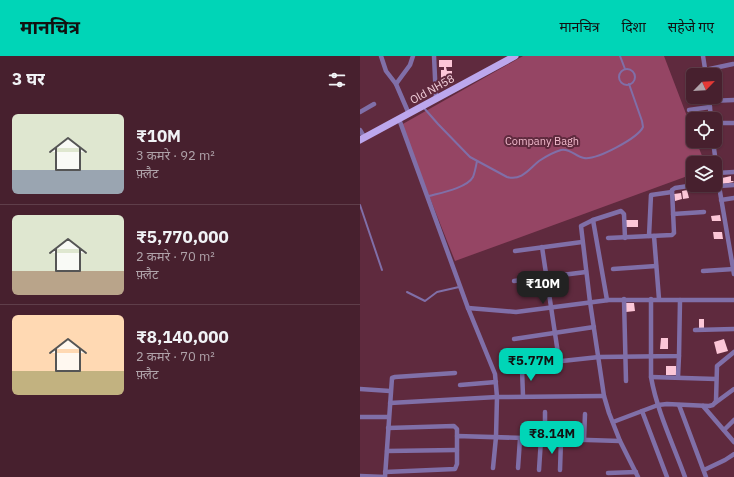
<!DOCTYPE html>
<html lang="hi">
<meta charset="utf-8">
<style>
:root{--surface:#47202e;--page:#512d3a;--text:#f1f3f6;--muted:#b0a3aa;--line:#5f3e4a;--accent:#00d5b7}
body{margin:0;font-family:"IBM Plex Sans","Noto Sans Devanagari",sans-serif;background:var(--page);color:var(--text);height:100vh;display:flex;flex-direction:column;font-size:15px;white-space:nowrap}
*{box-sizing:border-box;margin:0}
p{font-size:13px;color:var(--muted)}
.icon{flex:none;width:22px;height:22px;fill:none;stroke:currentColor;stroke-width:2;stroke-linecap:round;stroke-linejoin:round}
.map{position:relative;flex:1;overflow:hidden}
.drawer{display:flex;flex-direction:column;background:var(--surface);width:360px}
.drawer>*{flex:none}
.needle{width:26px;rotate:65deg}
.tools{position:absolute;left:326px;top:12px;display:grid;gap:8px}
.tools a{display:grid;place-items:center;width:36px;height:36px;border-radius:6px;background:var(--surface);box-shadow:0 1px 3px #0004,0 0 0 1px var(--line);font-size:20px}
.price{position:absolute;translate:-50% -34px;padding:0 9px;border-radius:8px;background:var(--accent);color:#111;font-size:13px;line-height:26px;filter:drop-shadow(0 1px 2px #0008)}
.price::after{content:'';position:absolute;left:50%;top:24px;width:12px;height:9px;margin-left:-6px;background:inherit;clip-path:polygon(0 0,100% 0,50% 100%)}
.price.selected{background:#222;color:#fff}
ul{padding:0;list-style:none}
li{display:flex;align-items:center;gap:12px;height:100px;padding:0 12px}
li+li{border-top:1px solid var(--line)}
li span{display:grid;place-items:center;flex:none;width:112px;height:80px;border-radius:6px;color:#555}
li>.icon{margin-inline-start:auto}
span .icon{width:48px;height:48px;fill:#fffc;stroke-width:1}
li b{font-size:17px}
h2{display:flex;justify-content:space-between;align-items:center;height:48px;padding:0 12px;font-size:17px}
header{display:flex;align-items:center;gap:24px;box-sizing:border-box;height:56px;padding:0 20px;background:var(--accent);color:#111}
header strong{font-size:19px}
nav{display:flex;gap:22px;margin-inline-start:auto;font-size:14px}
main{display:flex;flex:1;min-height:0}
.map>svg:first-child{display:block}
</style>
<header>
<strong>मानचित्र</strong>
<nav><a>मानचित्र</a><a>दिशा</a><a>सहेजे गए</a></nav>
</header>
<main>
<section class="drawer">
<h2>3 घर<svg class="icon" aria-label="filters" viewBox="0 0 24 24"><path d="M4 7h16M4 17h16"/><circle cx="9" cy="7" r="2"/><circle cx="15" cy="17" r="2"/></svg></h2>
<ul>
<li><span style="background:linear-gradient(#dfe7d0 70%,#9aa5b1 0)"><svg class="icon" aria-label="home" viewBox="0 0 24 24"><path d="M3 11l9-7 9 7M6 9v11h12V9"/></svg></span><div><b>₹10M</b><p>3 कमरे · 92 m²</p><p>फ़्लैट</p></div></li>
<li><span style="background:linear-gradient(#dfe7d0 70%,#b9a48a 0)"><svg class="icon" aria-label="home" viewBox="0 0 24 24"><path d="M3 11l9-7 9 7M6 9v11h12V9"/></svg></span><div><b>₹5,770,000</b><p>2 कमरे · 70 m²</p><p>फ़्लैट</p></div></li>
<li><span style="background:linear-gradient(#ffd9b3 70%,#c2b280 0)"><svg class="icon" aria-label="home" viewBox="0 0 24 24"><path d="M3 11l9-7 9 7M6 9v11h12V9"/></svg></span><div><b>₹8,140,000</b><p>2 कमरे · 70 m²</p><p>फ़्लैट</p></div></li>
</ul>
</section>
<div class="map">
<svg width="374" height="421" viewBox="0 0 374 421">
<rect width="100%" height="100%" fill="#5f2a3e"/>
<polygon fill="#954564" points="163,0 304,0 333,76 333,85 336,85 345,107 333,107 333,118 95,205 41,69"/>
<g fill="#fcc6d7">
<polygon points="79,4 92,4 92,11 86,11 87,15 92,15 92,24 81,25 81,14 84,14 84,11 79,11"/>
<polygon points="371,120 371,125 373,125 374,126 363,128 362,122"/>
<polygon points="327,134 329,142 323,143 322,135"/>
<polygon points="321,137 322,143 315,145 314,138"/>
<polygon points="360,159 361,165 352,165 351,160"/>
<rect x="265" y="164" width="13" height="7"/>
<polygon points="353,176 362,176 363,183 354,183"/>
<polygon points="265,247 274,247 275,255 266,256"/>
<rect x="339" y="263" width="5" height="10"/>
<polygon points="301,282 308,282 308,293 300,293"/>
<polygon points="364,283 368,295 357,298 354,286"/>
<rect x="306" y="310" width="10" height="9"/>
</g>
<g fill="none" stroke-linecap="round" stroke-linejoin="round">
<g stroke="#806fa8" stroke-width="2">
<polyline points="260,0 265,13"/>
<circle cx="267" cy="21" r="8"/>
<path d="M64,52L78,68L110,101L147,121C162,125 169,113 179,105C185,101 194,96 201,94C210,92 216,101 224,102C237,104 278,82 283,71L282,65L269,28"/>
<path d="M69,140C80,137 107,132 113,121C115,116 116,110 117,105"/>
<polyline points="0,149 22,214"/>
<polyline points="47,236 65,245 77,236 99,231"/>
</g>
<g stroke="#806fa8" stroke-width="4.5">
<polyline points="21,0 26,15 36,28"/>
<polyline points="74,0 76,43"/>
<polyline points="343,0 346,19"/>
<polyline points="345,14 373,8"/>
<polyline points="349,41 351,63"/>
<polyline points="349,45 374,44"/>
<polyline points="329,54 350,51"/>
<polyline points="0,56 14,48"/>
<polyline points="49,58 36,28 50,9 53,0"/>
<polyline points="39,63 108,252 135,318 137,341 136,381 133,412"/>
<polyline points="355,67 374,67"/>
<polyline points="0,74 3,79"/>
<polyline points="353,85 359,130 374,218"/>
<polyline points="357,117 374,116"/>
<polyline points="359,130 374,129"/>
<polyline points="361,144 374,142"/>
<polyline points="313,158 344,156"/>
<polyline points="233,164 247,244"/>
<polyline points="289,180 291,139 312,136"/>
<polyline points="294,180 299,243"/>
<polyline points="248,182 312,179 314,177 312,134 315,132 335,129"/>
<polyline points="265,182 264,158 261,155 233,164 221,170 230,246 244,340 249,357 260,385 278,421"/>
<polyline points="182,191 199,304"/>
<polyline points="155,195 222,186"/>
<polyline points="253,213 296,210"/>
<polyline points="343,215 374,213"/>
<polyline points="154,225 226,216"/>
<polyline points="264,243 266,325"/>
<path d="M291,243V321C297,355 313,388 325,421"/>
<polyline points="108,252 156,256 249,244 374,244"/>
<polyline points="335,274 374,273"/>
<polyline points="154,283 234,271"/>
<polyline points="291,321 356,323"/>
<polyline points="318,321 319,300"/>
<polyline points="100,329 136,326"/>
<polyline points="0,333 30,335"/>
<polyline points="163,340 162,313 162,310 165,309 239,301 319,300 320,244"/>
<polyline points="30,347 137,341 244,340"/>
<polyline points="355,347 374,333"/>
<polyline points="319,349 346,421"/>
<polyline points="343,350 374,386"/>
<polyline points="282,355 307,421"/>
<polyline points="0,361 28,361"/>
<polyline points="253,366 298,349 307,348 349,350 353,349 356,345 357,310 374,296"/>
<polyline points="28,372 94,370 97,373 97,380"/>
<polyline points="364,374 374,364"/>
<polyline points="185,383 185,356"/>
<polyline points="224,384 225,358"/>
<polyline points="27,395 97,394"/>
<polyline points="158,412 160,383"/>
<polyline points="179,414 181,383"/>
<polyline points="200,414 201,384"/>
<polyline points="344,414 365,404 374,398"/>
<polyline points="25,416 95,413 97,408 97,380 260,385"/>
<polyline points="248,417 276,416"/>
<polyline points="0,420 25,421"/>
<polyline points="25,421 32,322 35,321 95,317"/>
</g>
<polyline stroke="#bca7ed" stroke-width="7" points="0,84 155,0"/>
</g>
<g text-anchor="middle" stroke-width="4" stroke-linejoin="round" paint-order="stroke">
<g font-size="11" fill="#f4d2dd" stroke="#5f2a3e">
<text transform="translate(72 33) rotate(-29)" y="4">Old NH58</text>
</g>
<g font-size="11" fill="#f2bbcd" stroke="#5f2a3e">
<text x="182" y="89">Company Bagh</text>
</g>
</g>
</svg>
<div class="tools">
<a><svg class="needle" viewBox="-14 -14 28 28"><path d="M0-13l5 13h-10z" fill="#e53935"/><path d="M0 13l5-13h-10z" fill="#b0a3aa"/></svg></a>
<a><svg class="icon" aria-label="locate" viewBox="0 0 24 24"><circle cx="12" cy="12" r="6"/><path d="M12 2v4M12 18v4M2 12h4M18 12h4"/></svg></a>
<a><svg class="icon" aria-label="layers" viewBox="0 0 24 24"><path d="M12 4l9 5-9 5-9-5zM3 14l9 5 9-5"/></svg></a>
</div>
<b class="price selected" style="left:183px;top:249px">₹10M</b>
<b class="price" style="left:171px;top:326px">₹5.77M</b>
<b class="price" style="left:192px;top:399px">₹8.14M</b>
</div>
</main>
